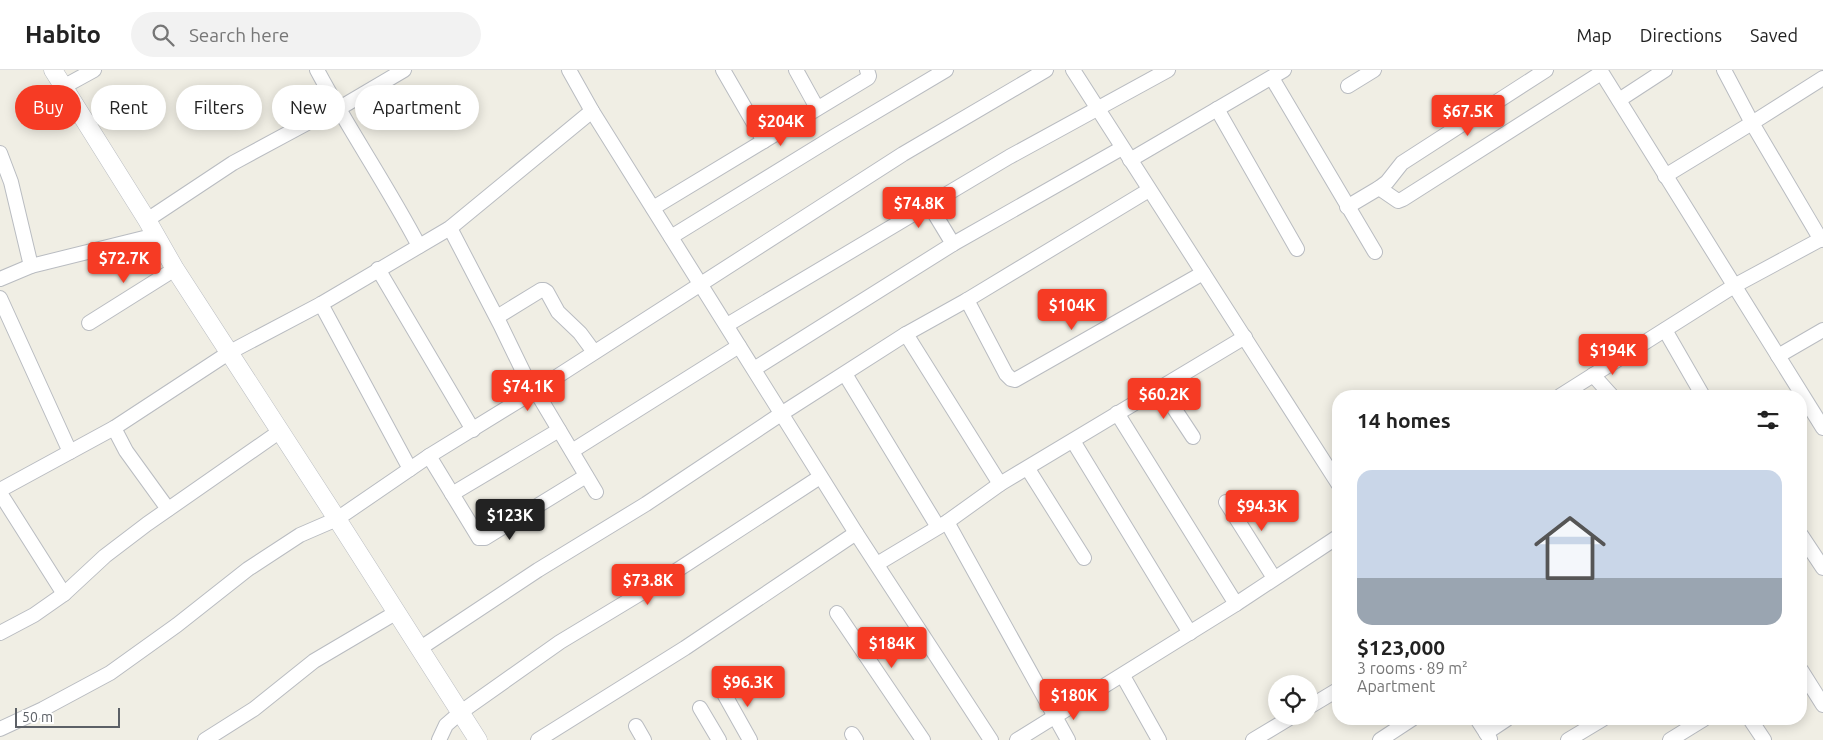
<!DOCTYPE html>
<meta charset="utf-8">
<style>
:root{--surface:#fff;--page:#f2f2f2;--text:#222;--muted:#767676;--line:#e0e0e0;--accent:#f63b24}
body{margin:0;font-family:Ubuntu,sans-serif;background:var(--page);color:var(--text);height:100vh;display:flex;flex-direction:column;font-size:19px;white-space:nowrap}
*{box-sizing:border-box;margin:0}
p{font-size:16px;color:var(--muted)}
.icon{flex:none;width:28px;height:28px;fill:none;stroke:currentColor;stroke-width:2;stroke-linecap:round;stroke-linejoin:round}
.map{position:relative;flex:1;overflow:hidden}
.details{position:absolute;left:1332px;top:320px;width:475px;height:335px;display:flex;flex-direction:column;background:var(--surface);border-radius:20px;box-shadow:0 2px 12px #0003}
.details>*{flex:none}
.banner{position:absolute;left:15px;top:15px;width:475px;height:45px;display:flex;gap:10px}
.fabs{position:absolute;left:1268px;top:605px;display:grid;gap:10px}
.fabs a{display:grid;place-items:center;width:50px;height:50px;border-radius:50%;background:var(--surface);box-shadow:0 2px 12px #0003;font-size:25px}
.scale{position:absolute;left:15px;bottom:12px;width:105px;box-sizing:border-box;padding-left:5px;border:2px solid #5c6066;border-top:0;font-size:14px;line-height:18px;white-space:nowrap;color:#5c6066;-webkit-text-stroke:4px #fff;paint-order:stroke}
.price{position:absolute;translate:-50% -42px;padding:0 11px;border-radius:5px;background:var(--accent);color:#fff;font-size:16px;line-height:32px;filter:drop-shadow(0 1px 2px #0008)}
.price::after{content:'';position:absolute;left:50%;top:30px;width:15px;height:11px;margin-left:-8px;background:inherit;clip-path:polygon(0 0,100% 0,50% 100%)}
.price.current{background:#222;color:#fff}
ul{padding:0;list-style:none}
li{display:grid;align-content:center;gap:10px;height:265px;padding:0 25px}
li span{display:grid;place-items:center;height:155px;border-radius:15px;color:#555}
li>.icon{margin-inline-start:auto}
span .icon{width:90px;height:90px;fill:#fffc;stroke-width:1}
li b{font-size:21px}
h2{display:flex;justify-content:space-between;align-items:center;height:60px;padding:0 25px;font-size:21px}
.tag{padding:0 18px;border-radius:22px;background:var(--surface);box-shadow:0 2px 12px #0003;font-size:18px;line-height:45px}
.tag.current{background:var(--accent);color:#fff}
header{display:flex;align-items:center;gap:30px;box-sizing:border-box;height:70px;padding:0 25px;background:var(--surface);border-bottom:1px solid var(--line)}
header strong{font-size:24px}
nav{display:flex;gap:28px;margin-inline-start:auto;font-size:18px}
.search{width:350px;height:45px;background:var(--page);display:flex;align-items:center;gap:12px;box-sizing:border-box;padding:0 18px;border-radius:28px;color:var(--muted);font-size:19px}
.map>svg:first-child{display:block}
</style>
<header>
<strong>Habito</strong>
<div class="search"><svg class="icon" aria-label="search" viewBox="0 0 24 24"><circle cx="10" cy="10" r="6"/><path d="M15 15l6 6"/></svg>Search here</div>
<nav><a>Map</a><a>Directions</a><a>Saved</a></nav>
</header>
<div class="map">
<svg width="1823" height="670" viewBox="0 0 1823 670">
<rect width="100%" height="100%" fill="#f0eee4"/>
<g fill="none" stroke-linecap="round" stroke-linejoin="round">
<defs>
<g id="minor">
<path d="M317,0C349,60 387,115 419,176"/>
<polyline points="569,0 592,41 856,463 991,670"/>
<polyline points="723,0 764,71"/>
<polyline points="796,0 817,38"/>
<polyline points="1073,0 1339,415"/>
<polyline points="1600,0 1823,358"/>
<polyline points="1724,0 1752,53 1821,170"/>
<polyline points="1272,8 1375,182"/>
<polyline points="1348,16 1374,0"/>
<polyline points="63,17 94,0"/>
<polyline points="1619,30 1665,0"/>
<polyline points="1217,39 1297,179"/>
<polyline points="0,83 11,112 31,196"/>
<polyline points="1130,90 1284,0"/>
<polyline points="1665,106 1752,53 1823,8"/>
<polyline points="1379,118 1398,131 1403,129 1601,3"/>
<polyline points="930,136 953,174"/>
<polyline points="1347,137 1379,118 1387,112 1402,93 1546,0"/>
<polyline points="653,138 868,8 869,6 867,0"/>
<polyline points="147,150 233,93 309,52 338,39 404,0"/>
<polyline points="450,158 500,254 533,322 540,328 596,422"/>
<polyline points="671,167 835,66 946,0"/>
<polyline points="378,199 473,360"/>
<polyline points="0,209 31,196 156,165"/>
<polyline points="0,228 70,382"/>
<polyline points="967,230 1006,304 1011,309 1015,310 1203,203"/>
<polyline points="321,234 410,399"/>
<polyline points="497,247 541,220 544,220 547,222 558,242 580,263 594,282"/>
<polyline points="89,253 175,199"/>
<polyline points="727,255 1009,87 1168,0"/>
<polyline points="1665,260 1703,326"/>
<polyline points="906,264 1000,414"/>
<polyline points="1778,286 1823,260"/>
<polyline points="754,299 953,174 1122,78"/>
<polyline points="845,304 938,457"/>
<polyline points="1593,305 1612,326"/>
<polyline points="1160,317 1193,367"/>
<polyline points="1560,326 1734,216 1823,168"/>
<polyline points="1117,343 1236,534"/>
<polyline points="114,358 126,381 168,439"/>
<polyline points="1073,371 1190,563"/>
<polyline points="572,381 739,276"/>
<polyline points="429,386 479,468 485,468 586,406"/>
<polyline points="1028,399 1084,488"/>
<polyline points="0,420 114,358 230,282 321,234 450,158 592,41"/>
<polyline points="0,423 64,524"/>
<polyline points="452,424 559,360"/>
<polyline points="1226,432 1274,508"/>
<polyline points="947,452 1068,670"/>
<polyline points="1801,465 1823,498"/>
<polyline points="877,494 947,452 1000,414 1245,267"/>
<polyline points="837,543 923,670"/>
<polyline points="0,563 34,545 64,524 105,486 147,454 279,362"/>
<polyline points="419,579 538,500 646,434 781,344 906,264 967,230 1149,120"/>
<polyline points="1801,600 1823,635"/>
<polyline points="1123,606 1159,670"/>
<polyline points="722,620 750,670"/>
<polyline points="1309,637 1339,619"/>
<polyline points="700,638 719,670"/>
<polyline points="1477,649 1490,669"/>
<polyline points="1750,649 1764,670"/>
<polyline points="636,656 644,670"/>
<polyline points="0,659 43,639 110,603 177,555 248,499 300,465 337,449 429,386 533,322 903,84 1046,0"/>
<polyline points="1486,663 1507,649"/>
<polyline points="852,664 856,670"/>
<polyline points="205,670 254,639 314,591 397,542"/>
<polyline points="439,670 446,655 461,642 560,572 656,514 820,407"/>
<polyline points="538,670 685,578 856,463"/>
<polyline points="1017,670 1236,534 1339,466"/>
<polyline points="1253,670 1293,646"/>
<polyline points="1380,670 1412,649"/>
<polyline points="1568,670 1603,649"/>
<polyline points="1670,670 1704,649"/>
</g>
<polyline id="tertiary" points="53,0 147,150 175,199 337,449 478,670"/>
</defs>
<use href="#minor" stroke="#b9bcc1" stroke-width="16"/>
<use href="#tertiary" stroke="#b9bcc1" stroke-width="19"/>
<use href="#minor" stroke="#fff" stroke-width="14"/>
<use href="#tertiary" stroke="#fff" stroke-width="18"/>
</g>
</svg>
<div class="fabs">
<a><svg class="icon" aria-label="locate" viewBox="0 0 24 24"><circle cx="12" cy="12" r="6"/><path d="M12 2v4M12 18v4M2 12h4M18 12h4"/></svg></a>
</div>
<div class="scale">50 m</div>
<b class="price" style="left:1468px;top:67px">$67.5K</b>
<b class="price" style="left:781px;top:77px">$204K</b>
<b class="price" style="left:919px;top:159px">$74.8K</b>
<b class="price" style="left:124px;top:214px">$72.7K</b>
<b class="price" style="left:1072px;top:261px">$104K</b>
<b class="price" style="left:1613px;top:306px">$194K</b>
<b class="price" style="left:528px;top:342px">$74.1K</b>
<b class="price" style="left:1164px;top:350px">$60.2K</b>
<b class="price" style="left:1262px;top:462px">$94.3K</b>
<b class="price current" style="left:510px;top:471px">$123K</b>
<b class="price" style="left:648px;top:536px">$73.8K</b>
<b class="price" style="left:892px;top:599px">$184K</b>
<b class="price" style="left:748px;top:638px">$96.3K</b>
<b class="price" style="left:1074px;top:651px">$180K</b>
<div class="banner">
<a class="tag current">Buy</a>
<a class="tag">Rent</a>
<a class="tag">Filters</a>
<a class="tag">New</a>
<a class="tag">Apartment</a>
</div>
<section class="details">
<h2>14 homes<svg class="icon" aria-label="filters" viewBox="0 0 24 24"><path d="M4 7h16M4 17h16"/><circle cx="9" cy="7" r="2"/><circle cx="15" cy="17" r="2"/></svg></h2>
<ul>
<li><span style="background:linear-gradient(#c9d6e8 70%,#9aa5b1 0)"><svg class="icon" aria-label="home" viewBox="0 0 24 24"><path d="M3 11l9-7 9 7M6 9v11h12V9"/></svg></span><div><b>$123,000</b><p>3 rooms · 89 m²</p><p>Apartment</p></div></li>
</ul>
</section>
</div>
